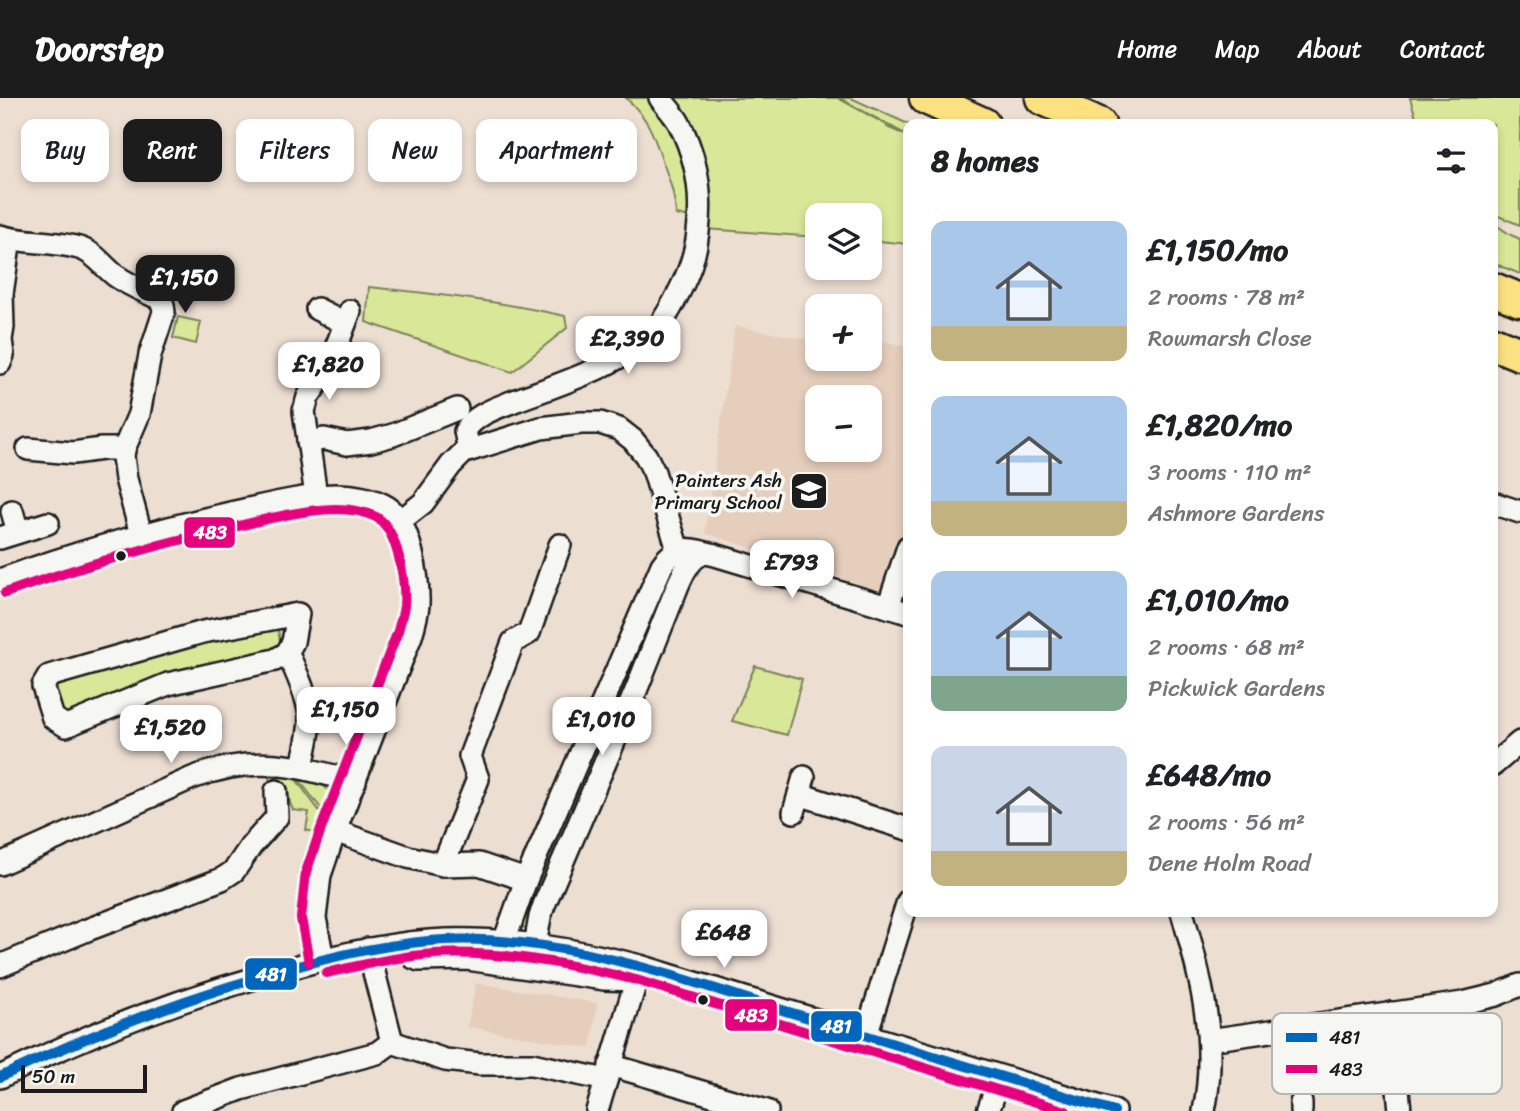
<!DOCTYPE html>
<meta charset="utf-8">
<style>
:root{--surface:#fff;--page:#f2f2f2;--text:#202124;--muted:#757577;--accent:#1c1c1c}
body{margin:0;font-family:Sriracha,sans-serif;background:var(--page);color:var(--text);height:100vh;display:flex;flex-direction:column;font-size:26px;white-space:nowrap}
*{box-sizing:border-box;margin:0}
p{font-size:23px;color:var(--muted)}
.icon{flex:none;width:38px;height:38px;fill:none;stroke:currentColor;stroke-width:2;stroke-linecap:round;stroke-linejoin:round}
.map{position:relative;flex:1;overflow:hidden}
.drawer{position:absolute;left:903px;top:21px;width:595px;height:798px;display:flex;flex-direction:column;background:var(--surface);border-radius:14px;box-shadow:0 4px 10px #0003}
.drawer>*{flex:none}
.banner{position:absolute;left:21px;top:21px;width:665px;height:63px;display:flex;gap:14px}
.fabs{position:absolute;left:805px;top:105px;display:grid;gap:14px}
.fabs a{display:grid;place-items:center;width:77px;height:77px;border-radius:14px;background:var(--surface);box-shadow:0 4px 10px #0003;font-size:35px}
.scale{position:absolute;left:21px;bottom:18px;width:126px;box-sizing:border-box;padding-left:7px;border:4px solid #1c1c1c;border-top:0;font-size:19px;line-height:24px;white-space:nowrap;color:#1c1c1c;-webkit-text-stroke:5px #f6f6f2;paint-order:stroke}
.price{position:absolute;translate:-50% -60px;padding:0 16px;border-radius:14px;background:#fff;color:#222;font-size:23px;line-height:46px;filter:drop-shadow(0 2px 4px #0008)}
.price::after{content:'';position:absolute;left:50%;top:42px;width:21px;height:16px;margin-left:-10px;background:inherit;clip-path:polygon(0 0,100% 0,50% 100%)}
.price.on{background:var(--accent);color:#fff}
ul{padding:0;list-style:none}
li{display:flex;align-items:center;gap:21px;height:175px;padding:0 28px}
li span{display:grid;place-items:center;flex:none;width:196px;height:140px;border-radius:14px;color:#555}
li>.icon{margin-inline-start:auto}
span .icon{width:84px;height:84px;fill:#fffc;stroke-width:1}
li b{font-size:30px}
h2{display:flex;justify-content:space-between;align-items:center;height:84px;padding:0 28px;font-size:30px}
.chip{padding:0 24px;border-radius:14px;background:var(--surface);box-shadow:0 4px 10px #0003;font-size:24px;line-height:63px}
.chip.on{background:var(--accent);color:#fff}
header{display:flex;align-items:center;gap:42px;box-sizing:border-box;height:98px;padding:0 35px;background:var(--accent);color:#fff}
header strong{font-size:33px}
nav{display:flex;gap:38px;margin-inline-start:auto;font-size:24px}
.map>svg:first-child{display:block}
</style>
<header>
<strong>Doorstep</strong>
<nav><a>Home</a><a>Map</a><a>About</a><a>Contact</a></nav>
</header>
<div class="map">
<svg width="1520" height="1013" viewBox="0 0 1520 1013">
<rect width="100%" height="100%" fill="#edded2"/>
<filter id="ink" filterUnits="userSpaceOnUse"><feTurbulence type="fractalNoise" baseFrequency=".0143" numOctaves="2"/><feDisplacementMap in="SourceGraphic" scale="14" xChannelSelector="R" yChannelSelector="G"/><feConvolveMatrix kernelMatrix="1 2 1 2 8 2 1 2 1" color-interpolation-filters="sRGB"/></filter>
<g filter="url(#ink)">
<g fill="#e6cebc" fill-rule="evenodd">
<path d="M735,228L806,241L817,235V261H870V240L908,249V502L705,435ZM817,299H870V352H817Z"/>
<polygon points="476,885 597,905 591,950 467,929"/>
</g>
<g fill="#d9e799" stroke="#7a825a" stroke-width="2">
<path d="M626,0H656L685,48L693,119L676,117C675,97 669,80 662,62C653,35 648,20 626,0Z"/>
<polygon points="665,0 838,0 887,27 887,29 907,38 907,37 839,0 851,0 908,26 908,146 870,142 870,117 817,117 817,139 706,131"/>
<polygon points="1410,0 1520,0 1520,127 1493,116 1493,26 1418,26"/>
<polygon points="1493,125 1511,137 1520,141 1520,176 1493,165"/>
<path d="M369,189C435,196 500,203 565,218L567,230L512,274L366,224Z"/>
<polygon points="178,219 201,224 196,246 173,240"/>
<polygon points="667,463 679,469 527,830 511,827"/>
<polygon points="277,525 281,550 72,622 57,618 52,580"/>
<polygon points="755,568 802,581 787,637 732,623"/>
<polygon points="269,677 283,677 295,680 326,722 321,736 306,732 309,714 293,712 290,705 288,690 270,692"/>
<path d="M299,679C322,684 339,690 327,718L299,682Z"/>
</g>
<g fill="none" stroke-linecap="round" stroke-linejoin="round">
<defs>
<g id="minor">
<path d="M0,138C26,146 56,142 82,151C96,156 104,169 116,178C129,187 146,194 160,201L163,207L164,214L150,257L139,316L124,351L123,359L126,381L141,436"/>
<polyline points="317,211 345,225"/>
<polyline points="0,265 3,257 1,242 3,229 2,196 10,141"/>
<polyline points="308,344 324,341 347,346 371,343 393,337 457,311"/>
<polyline points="28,351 73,355 102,351 124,351"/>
<path d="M469,352L465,333C475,316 497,310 514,303C559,286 623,267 656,231C667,219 674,204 681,190C690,172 696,154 698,134C703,95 697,60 679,25C674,16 666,8 660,0"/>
<polyline points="316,398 304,313 308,299 329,268 350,213"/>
<polyline points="1493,405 1520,414"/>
<polyline points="12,413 18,434"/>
<polyline points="400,423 423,405 451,367 464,354 541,330 581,325 600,325 619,331 633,342 646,358 654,374 678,452"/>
<polyline points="0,440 48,425"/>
<path d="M0,482C77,454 155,432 235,414C268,407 301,398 335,397C352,397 372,400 387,409C410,423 419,481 418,507C417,518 414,528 411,538L335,733L320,777L315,820L323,861"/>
<polyline points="888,509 908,449"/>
<path d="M287,555L293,544L298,516L203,534L49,578L43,588L53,620L66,628L168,586L275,562L287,555C295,570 309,603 310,619C310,635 305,653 302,669"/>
<polyline points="1493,667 1520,644"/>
<polyline points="799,696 908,731"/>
<polyline points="794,714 804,679"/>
<polyline points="335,733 408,759 443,767 479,766 526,782"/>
<path d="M0,766L192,680C252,656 296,667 355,684"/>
<polyline points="443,767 478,681 470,658 513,544 529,535 560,447"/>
<path d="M1182,814C1201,879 1218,945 1204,1013"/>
<path d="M504,844L526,782L662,467C678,444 692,452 715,457L908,515"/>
<polyline points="410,845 414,860 419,862 467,861 604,881 636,882"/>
<path d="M535,847L540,819L544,807L635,595L678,487C684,473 689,463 702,455"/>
<polyline points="0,868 87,832 222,781 234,773 251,748 277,719 276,693"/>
<polyline points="1391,915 1400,1013"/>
<polyline points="866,937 908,803"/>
<polyline points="1209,942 1463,905 1496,897 1520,887"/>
<polyline points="392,944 445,962 480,966 532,966 606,982"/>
<polyline points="610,967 767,1013"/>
<path d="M0,979C92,934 184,899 284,872C336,857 391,844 446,842C512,840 576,852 640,868L1114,1013"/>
<polyline points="1301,1005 1301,1013"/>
<polyline points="183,1013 241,991 377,955 392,944 368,851"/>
<polyline points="597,1013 640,870"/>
<polyline points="988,1013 1000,979"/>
</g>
<g id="highway">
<polyline points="926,0 983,26"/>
<polyline points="1042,0 1099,26"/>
<polyline points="1493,191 1520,202"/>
<polyline points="1493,245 1520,256"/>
</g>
</defs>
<use href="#minor" stroke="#1c1c1c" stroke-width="26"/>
<use href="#highway" stroke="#1c1c1c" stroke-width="37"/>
<use href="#minor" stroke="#f6f6f2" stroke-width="21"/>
<use href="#highway" stroke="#fbe180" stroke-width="32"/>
<defs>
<path id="bus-1" d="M0,979C90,936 182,901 278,874C332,858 387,845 444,842C559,837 670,877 779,911C891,945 1002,979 1114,1013"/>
<g id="bus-2">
<path d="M5,495C79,469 153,447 230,430C264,422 299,412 335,411C348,411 364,413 376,419C398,431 406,485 404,508C403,516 400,525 398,533L322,728L306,774L301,820L309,864"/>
<path d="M326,875C358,868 389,860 422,857C494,851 566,865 636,882L1066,1013"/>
</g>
</defs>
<use href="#bus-1" stroke="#f6f6f2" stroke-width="16"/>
<use href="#bus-2" stroke="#f6f6f2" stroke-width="16"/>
<use href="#bus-1" stroke="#0065bd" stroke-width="10"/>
<use href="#bus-2" stroke="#e5007d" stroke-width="10"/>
</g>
</g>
<defs>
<symbol id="school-square" viewBox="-11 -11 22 22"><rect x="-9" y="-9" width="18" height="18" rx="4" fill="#1c1c1c" stroke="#f6f6f2"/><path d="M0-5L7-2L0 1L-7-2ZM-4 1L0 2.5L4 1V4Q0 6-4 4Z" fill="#fff"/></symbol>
</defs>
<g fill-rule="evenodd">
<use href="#school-square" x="787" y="371" width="44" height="44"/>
</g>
<g fill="#1c1c1c" stroke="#f6f6f2" stroke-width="2.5">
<circle cx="121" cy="458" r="6"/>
<circle cx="703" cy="902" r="6"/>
</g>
<g text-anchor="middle" stroke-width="7" stroke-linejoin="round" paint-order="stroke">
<g font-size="19" fill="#1c1c1c" stroke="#f6f6f2" text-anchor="end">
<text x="782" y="389">Painters Ash<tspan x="782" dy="22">Primary School</tspan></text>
</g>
</g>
<rect x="1272" y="915" width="230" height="81" rx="10" fill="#f6f6f2" stroke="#b5b5b2" stroke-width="2"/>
<rect x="1286" y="935" width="31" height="9" fill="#0065bd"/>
<rect x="1286" y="967" width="31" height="8" fill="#e5007d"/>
<g font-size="19" fill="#1c1c1c">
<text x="1329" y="946">481</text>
<text x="1329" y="978">483</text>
</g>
<g stroke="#f6f6f2" stroke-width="2.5">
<rect x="183" y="418" width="53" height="33" rx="7" fill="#e5007d"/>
<rect x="244" y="859" width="54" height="34" rx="7" fill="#0065bd"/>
<rect x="724" y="900" width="54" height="34" rx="7" fill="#e5007d"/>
<rect x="810" y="912" width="53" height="33" rx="7" fill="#0065bd"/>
</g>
<g font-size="19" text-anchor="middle" font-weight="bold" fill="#fff">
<text x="210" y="441">483</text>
<text x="271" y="883">481</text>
<text x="751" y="924">483</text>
<text x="836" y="935">481</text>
</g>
</svg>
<div class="fabs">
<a><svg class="icon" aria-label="layers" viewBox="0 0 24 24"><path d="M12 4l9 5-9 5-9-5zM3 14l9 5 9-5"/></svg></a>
<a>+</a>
<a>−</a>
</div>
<div class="scale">50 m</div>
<b class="price on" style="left:185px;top:217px">£1,150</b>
<b class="price" style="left:628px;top:278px">£2,390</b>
<b class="price" style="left:329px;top:304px">£1,820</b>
<b class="price" style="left:792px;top:502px">£793</b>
<b class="price" style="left:346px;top:649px">£1,150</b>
<b class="price" style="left:602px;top:659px">£1,010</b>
<b class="price" style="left:171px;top:667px">£1,520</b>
<b class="price" style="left:724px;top:872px">£648</b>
<div class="banner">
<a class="chip">Buy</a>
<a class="chip on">Rent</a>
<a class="chip">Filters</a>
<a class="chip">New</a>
<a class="chip">Apartment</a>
</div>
<section class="drawer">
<h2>8 homes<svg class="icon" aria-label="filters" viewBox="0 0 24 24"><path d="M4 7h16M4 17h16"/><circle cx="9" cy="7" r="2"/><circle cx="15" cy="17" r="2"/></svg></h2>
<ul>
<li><span style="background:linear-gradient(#a9c7e8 75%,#c2b280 0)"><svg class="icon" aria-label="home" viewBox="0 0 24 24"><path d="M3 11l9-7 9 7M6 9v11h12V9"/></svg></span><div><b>£1,150/mo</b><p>2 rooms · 78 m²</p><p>Rowmarsh Close</p></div></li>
<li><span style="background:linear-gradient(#a9c7e8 75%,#c2b280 0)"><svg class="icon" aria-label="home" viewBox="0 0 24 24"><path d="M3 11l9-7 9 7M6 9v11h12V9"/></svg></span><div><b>£1,820/mo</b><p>3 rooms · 110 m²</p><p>Ashmore Gardens</p></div></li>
<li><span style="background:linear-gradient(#a9c7e8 75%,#7fa58c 0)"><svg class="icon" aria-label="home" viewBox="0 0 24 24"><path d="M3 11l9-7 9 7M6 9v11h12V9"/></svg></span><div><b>£1,010/mo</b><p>2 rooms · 68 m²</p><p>Pickwick Gardens</p></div></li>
<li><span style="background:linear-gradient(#c9d6e8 75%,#c2b280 0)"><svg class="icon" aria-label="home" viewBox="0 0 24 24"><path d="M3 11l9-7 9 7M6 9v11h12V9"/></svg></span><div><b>£648/mo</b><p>2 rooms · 56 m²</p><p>Dene Holm Road</p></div></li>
</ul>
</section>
</div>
